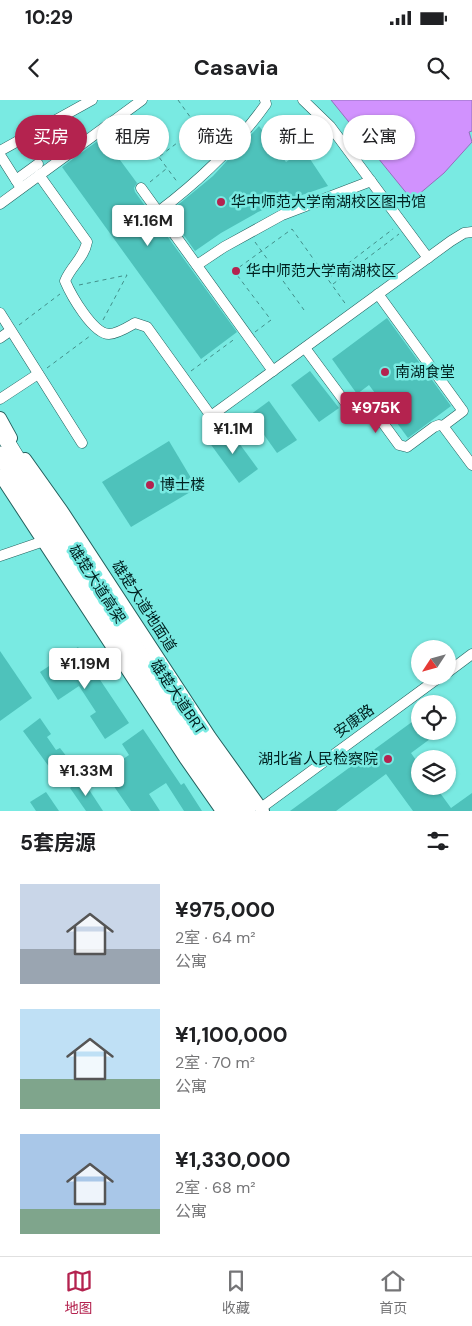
<!DOCTYPE html>
<html lang="zh">
<meta charset="utf-8">
<style>
:root{--surface:#fff;--page:#f2f2f2;--text:#202124;--muted:#757577;--line:#e0e0e0;--accent:#b4234f}
body{margin:0;font-family:"DM Sans","Noto Sans SC",sans-serif;background:var(--page);color:var(--text);height:100vh;display:flex;flex-direction:column;font-size:19px;white-space:nowrap}
*{box-sizing:border-box;margin:0}
p{font-size:16px;color:var(--muted)}
.icon{flex:none;width:28px;height:28px;fill:none;stroke:currentColor;stroke-width:2;stroke-linecap:round;stroke-linejoin:round}
.map{position:relative;height:711px;overflow:hidden}
.sheet{display:flex;flex-direction:column;background:var(--surface);flex:1}
.sheet>*{flex:none}
.guide{position:absolute;left:15px;top:15px;width:442px;height:45px;display:flex;gap:10px}
.needle{width:32px;rotate:234deg}
.controls{position:absolute;left:411px;top:540px;display:grid;gap:10px}
.controls a{display:grid;place-items:center;width:45px;height:45px;border-radius:50%;background:var(--surface);box-shadow:0 1px 4px #0004;font-size:25px}
.price{position:absolute;translate:-50% -42px;padding:0 11px;border-radius:5px;background:#fff;color:#222;font-size:16px;line-height:32px;filter:drop-shadow(0 1px 2px #0008)}
.price::after{content:'';position:absolute;left:50%;top:30px;width:15px;height:11px;margin-left:-8px;background:inherit;clip-path:polygon(0 0,100% 0,50% 100%)}
.price.selected{background:var(--accent);color:#fff}
ul{padding:0;list-style:none}
li{display:flex;align-items:center;gap:15px;height:125px;padding:0 20px}
li span{display:grid;place-items:center;flex:none;width:140px;height:100px;border-radius:0px;color:#555}
li>.icon{margin-inline-start:auto}
span .icon{width:60px;height:60px;fill:#fffc;stroke-width:1}
li b{font-size:21px}
h2{display:flex;justify-content:space-between;align-items:center;height:60px;padding:0 20px;font-size:21px}
.tag{padding:0 18px;border-radius:22px;background:var(--surface);box-shadow:0 1px 4px #0004;font-size:18px;line-height:45px}
.tag.selected{background:var(--accent);color:#fff}
.status{display:flex;justify-content:space-between;align-items:center;height:35px;padding:0 25px;background:var(--surface);direction:ltr}
.status svg{height:14px;fill:currentColor}
header{display:flex;justify-content:space-between;align-items:center;height:65px;padding:0 20px;background:var(--surface);font-size:22px;font-weight:700}
.tabs{display:flex;justify-content:space-around;align-items:center;height:70px;border-top:1px solid var(--line);background:var(--surface);font-size:14px;color:var(--muted)}
.tabs a{display:grid;justify-items:center;gap:2px}
.tabs .selected{color:var(--accent)}
.map>svg:first-child{display:block}
</style>
<div class="status"><b>10:29</b><svg viewBox="0 0 49 12"><path d="M0 12V9h3v3zM5 12V6h3v6zM10 12V3h3v9zM15 12V0h3v12zM26 1h20v11H26zM47 4h2v5h-2z"/></svg></div>
<header><svg class="icon" aria-label="back" viewBox="0 0 24 24"><path d="M15 5l-7 7 7 7"/></svg>Casavia<svg class="icon" aria-label="search" viewBox="0 0 24 24"><circle cx="10" cy="10" r="6"/><path d="M15 15l6 6"/></svg></header>
<div class="map">
<svg width="472" height="711" viewBox="0 0 472 711">
<rect width="100%" height="100%" fill="#79eae2"/>
<polygon fill="#d192fe" stroke="#9270bb" points="331,0 472,0 472,31 469,32 472,42 444,73 412,100"/>
<g fill="#4ec2bb">
<polygon points="259,26 286,62 304,50 328,86 279,103 258,112 221,133 195,151 168,113 213,76"/>
<polygon points="103,37 137,83 134,88 135,92 237,232 201,259 62,67"/>
<polygon points="387,218 451,306 408,338 369,285 357,294 332,259"/>
<polygon points="310,271 339,308 319,322 291,285"/>
<polygon points="269,301 297,340 277,353 250,315"/>
<polygon points="228,328 258,369 239,383 209,342"/>
<polygon points="169,341 197,388 131,427 102,382"/>
<polygon points="78,547 129,623 105,639 90,616 96,612 79,586 58,600 40,572"/>
<polygon points="0,551 32,598 0,621"/>
<polygon points="40,618 51,634 47,637 56,650 60,648 67,657 50,668 23,631"/>
<polygon points="416,619 420,625 420,631 425,631 430,639 411,653 420,666 420,686 435,686 451,708 472,693 472,711 413,711 386,674 336,711 290,711"/>
<polygon points="143,629 181,685 184,683 202,711 184,711 166,683 149,694 160,711 131,711 104,672 129,655 122,644"/>
<polygon points="82,679 103,711 86,711 70,688"/>
<polygon points="46,692 59,711 36,711 30,702"/>
</g>
<g fill="none" stroke-linecap="round" stroke-linejoin="round">
<defs>
<g id="minor">
<polyline points="303,0 330,26 428,158"/>
<polyline points="0,51 92,0"/>
<polyline points="0,55 21,88"/>
<path d="M39,75L87,142C84,158 71,166 65,181C71,195 93,234 109,234C117,234 128,227 135,223L147,227L211,316L451,141L464,133L472,132"/>
<polyline points="16,80 38,64"/>
<polyline points="141,88 273,271"/>
<polyline points="0,104 142,0"/>
<path d="M158,112C199,81 236,46 266,4L265,0"/>
<polyline points="197,165 224,147 282,115 371,81"/>
<polyline points="378,194 463,311 443,326"/>
<polyline points="0,213 82,343"/>
<polyline points="0,238 10,231"/>
<path d="M305,248L348,306C357,313 363,305 372,308L399,345L407,347L434,327L439,325L443,326L472,365"/>
<polyline points="0,299 38,274"/>
<polyline points="0,456 44,441"/>
<polyline points="448,572 472,554"/>
<polyline points="261,708 441,576"/>
</g>
<g id="major">
<polyline points="0,318 11,338"/>
<polyline points="25,359 62,411 210,637 263,711"/>
<polyline points="0,375 185,658 222,711"/>
</g>
<g id="highway">
<path d="M0,330C79,459 159,588 248,711"/>
<polyline points="0,354 34,412 191,652 232,711"/>
</g>
</defs>
<use href="#minor" stroke="#23605d" stroke-width="11"/>
<use href="#major" stroke="#23605d" stroke-width="14"/>
<use href="#highway" stroke="#23605d" stroke-width="16"/>
<g stroke="#428e89" stroke-width="1" stroke-dasharray="4 4" stroke-linecap="butt">
<polyline points="178,0 206,39"/>
<polyline points="131,19 178,83"/>
<polyline points="160,56 198,27"/>
<polyline points="150,82 166,69"/>
<polyline points="255,142 304,210"/>
<polyline points="329,178 393,129"/>
<polyline points="333,184 399,134"/>
<polyline points="79,185 127,175 103,220"/>
<polyline points="19,225 60,194"/>
<polyline points="255,232 271,220 234,171 292,129 347,206"/>
<polyline points="47,268 90,236"/>
<polyline points="191,271 236,238"/>
</g>
<use href="#minor" stroke="#fff" stroke-width="10"/>
<use href="#major" stroke="#fff" stroke-width="12"/>
<use href="#highway" stroke="#fff" stroke-width="15"/>
</g>
<g fill="#b4234f" stroke="#79eae2" stroke-width="2">
<circle cx="221" cy="102" r="5"/>
<circle cx="236" cy="171" r="5"/>
<circle cx="385" cy="272" r="5"/>
<circle cx="150" cy="385" r="5"/>
<circle cx="388" cy="659" r="5"/>
</g>
<g text-anchor="middle" stroke-width="5" stroke-linejoin="round" paint-order="stroke">
<g font-size="15" fill="#002120" stroke="#79eae2" text-anchor="start">
<text x="231" y="107">华中师范大学南湖校区图书馆</text>
<text x="246" y="176">华中师范大学南湖校区</text>
<text x="395" y="277">南湖食堂</text>
<text x="160" y="390">博士楼</text>
<text x="378" y="664" text-anchor="end">湖北省人民检察院</text>
</g>
<g font-size="15" fill="#002120" stroke="#79eae2">
<text transform="translate(97 484) rotate(57)" y="5">雄楚大道高架</text>
<text transform="translate(144 506) rotate(57)" y="5">雄楚大道地面道</text>
<text transform="translate(178 597) rotate(56)" y="5">雄楚大道BRT</text>
<text transform="translate(354 621) rotate(-36)" y="5">安康路</text>
</g>
</g>
</svg>
<div class="controls">
<a><svg class="needle" viewBox="-14 -14 28 28"><path d="M0-13l5 13h-10z" fill="#e53935"/><path d="M0 13l5-13h-10z" fill="#757577"/></svg></a>
<a><svg class="icon" aria-label="locate" viewBox="0 0 24 24"><circle cx="12" cy="12" r="6"/><path d="M12 2v4M12 18v4M2 12h4M18 12h4"/></svg></a>
<a><svg class="icon" aria-label="layers" viewBox="0 0 24 24"><path d="M12 4l9 5-9 5-9-5zM3 14l9 5 9-5"/></svg></a>
</div>
<b class="price" style="left:148px;top:147px">¥1.16M</b>
<b class="price selected" style="left:376px;top:334px">¥975K</b>
<b class="price" style="left:233px;top:355px">¥1.1M</b>
<b class="price" style="left:85px;top:590px">¥1.19M</b>
<b class="price" style="left:86px;top:697px">¥1.33M</b>
<div class="guide">
<a class="tag selected">买房</a>
<a class="tag">租房</a>
<a class="tag">筛选</a>
<a class="tag">新上</a>
<a class="tag">公寓</a>
</div>
</div>
<section class="sheet">
<h2>5套房源<svg class="icon" aria-label="filters" viewBox="0 0 24 24"><path d="M4 7h16M4 17h16"/><circle cx="9" cy="7" r="2"/><circle cx="15" cy="17" r="2"/></svg></h2>
<ul>
<li><span style="background:linear-gradient(#c9d6e8 65%,#9aa5b1 0)"><svg class="icon" aria-label="home" viewBox="0 0 24 24"><path d="M3 11l9-7 9 7M6 9v11h12V9"/></svg></span><div><b>¥975,000</b><p>2室 · 64 m²</p><p>公寓</p></div></li>
<li><span style="background:linear-gradient(#bfe0f5 70%,#7fa58c 0)"><svg class="icon" aria-label="home" viewBox="0 0 24 24"><path d="M3 11l9-7 9 7M6 9v11h12V9"/></svg></span><div><b>¥1,100,000</b><p>2室 · 70 m²</p><p>公寓</p></div></li>
<li><span style="background:linear-gradient(#a9c7e8 75%,#7fa58c 0)"><svg class="icon" aria-label="home" viewBox="0 0 24 24"><path d="M3 11l9-7 9 7M6 9v11h12V9"/></svg></span><div><b>¥1,330,000</b><p>2室 · 68 m²</p><p>公寓</p></div></li>
</ul>
</section>
<nav class="tabs">
<a class="selected"><svg class="icon" aria-label="map" viewBox="0 0 24 24"><path d="M3 6l6-2 6 2 6-2v14l-6 2-6-2-6 2zM9 4v14M15 6v14"/></svg>地图</a>
<a><svg class="icon" aria-label="saved" viewBox="0 0 24 24"><path d="M7 4h10v16l-5-4-5 4z"/></svg>收藏</a>
<a><svg class="icon" aria-label="home" viewBox="0 0 24 24"><path d="M3 11l9-7 9 7M6 9v11h12V9"/></svg>首页</a>
</nav>
